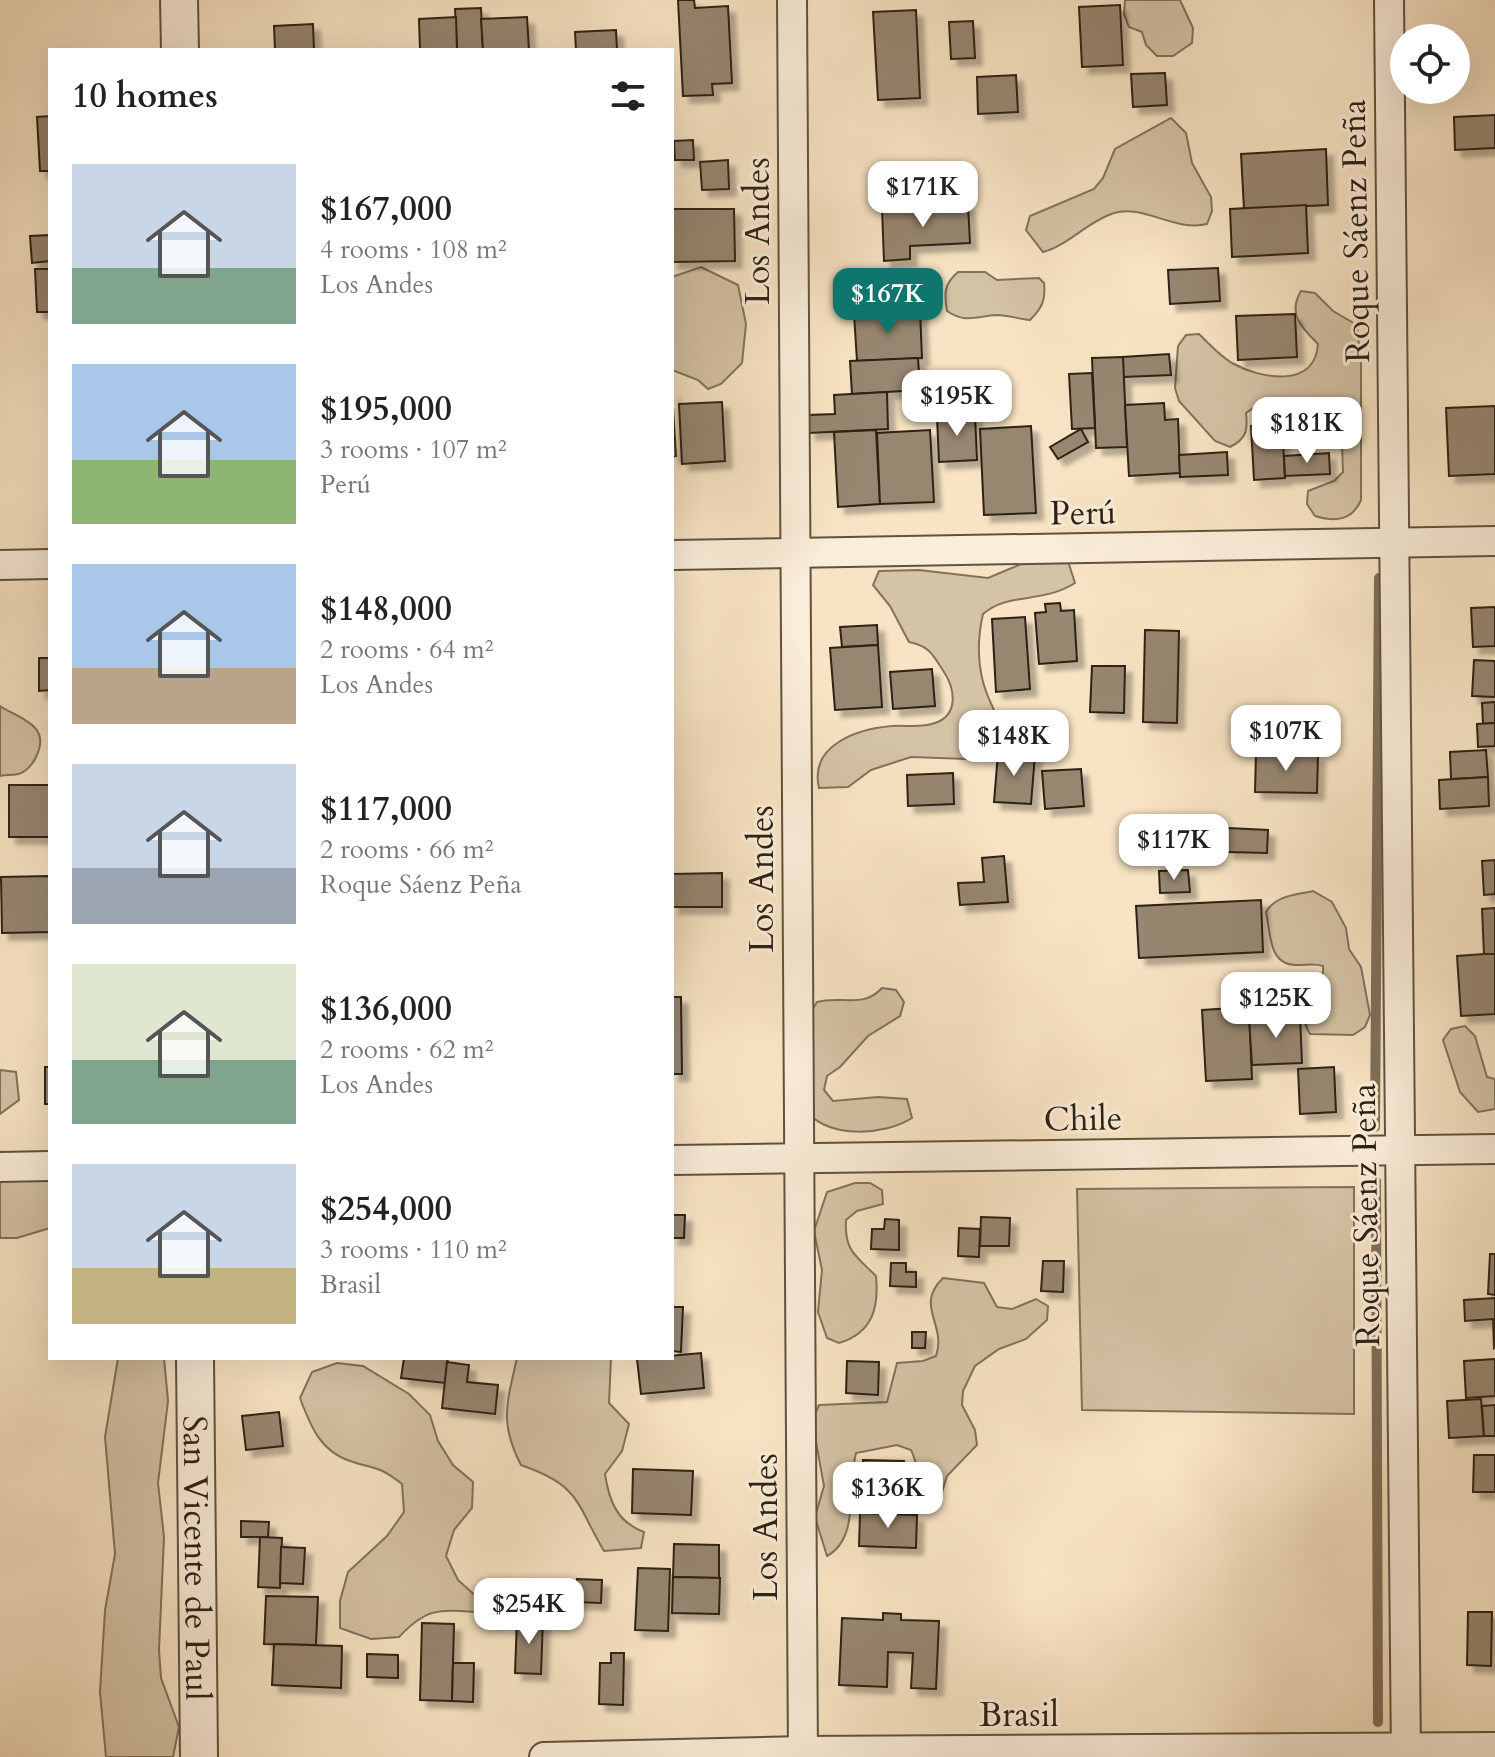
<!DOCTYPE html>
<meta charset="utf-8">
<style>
:root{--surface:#fff;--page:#f6f6f6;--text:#222;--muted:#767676;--accent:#0f766e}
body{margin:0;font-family:Cardo,serif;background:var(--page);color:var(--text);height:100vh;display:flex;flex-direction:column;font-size:30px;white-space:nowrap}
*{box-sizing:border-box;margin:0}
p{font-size:26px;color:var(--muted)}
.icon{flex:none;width:44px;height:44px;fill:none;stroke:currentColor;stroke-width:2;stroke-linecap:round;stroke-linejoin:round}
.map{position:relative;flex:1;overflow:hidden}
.panel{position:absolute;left:48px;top:48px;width:626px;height:1312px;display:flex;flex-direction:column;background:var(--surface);border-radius:0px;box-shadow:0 8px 32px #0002}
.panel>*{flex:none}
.fabs{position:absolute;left:1390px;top:24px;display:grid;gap:16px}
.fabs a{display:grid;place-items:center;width:80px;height:80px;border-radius:50%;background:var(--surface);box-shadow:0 8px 32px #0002;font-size:40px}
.price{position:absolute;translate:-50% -68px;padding:0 18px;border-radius:16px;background:#fff;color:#222;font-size:26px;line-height:52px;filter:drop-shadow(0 2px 4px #0008)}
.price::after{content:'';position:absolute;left:50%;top:48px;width:24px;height:18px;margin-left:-12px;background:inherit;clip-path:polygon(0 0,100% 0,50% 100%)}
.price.on{background:var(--accent);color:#fff}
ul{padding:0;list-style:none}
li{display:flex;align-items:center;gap:24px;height:200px;padding:0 24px}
li span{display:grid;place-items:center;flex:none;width:224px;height:160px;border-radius:0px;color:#555}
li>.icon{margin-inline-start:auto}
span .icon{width:96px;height:96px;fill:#fffc;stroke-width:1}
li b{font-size:34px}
h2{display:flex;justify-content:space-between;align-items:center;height:96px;padding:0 24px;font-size:34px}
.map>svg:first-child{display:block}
</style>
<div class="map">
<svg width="1495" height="1757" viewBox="0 0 1495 1757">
<defs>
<filter id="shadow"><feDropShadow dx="7" dy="7" stdDeviation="2" flood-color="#0004"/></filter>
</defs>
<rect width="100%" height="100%" fill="#f8e4c4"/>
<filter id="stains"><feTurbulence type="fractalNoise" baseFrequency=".0025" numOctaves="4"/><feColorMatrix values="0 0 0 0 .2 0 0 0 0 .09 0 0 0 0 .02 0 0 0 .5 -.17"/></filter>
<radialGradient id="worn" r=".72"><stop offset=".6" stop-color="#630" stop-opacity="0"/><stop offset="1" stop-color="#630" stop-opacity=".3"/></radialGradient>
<g fill="#d5c3a6" stroke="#81725c" stroke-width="2">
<polygon points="1125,0 1180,0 1193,28 1192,43 1173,56 1157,56 1146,45 1142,32 1129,27 1124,14"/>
<path d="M1171,118L1186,133L1192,163L1211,197L1212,211L1207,224C1175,232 1143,204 1114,213C1088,221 1069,245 1043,252L1026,230L1030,216L1094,189L1103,178L1115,149Z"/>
<polygon points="701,267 738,285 746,324 742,363 721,384 708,389 698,380 672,370 672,277"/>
<path d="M958,272H985L997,280L1039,278L1044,283C1046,300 1042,308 1030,320C1019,319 1008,315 997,315C976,316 966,324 947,311C944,293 944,284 958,272Z"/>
<path d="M1301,291L1315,293L1333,311L1357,325L1361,364V500C1352,521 1335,522 1315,516L1307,504L1308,491L1334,481L1343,472L1342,445L1316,438L1301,412L1258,405L1246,413C1248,431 1246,439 1230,447L1215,441L1179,401L1175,388L1178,346L1186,335L1199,334C1209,344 1220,356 1232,363C1261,379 1315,389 1318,344C1302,328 1287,314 1301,291Z"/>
<path d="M1040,556L1067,558L1075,583C1042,604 1008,592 983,614C977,639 977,669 987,694C992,707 998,715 999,730L967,759L911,757L871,770L848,787L819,788C809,745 857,729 892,726C906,725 923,728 935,723C959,715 955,689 944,672C933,655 930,646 909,642L890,606L873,585L879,571L919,570L988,578Z"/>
<path d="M0,706C20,719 52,725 36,757C33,764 26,772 18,774C12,776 6,774 0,776Z"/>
<path d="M1313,891L1332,902L1346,928L1349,949L1361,967L1370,1015L1365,1027L1353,1035L1310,1034C1292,1007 1326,994 1323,966C1314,963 1307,965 1297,965C1268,966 1271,933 1266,912C1276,895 1296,895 1313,891Z"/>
<path d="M882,988L896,990L904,1002L900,1016L868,1036L840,1067L827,1076L824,1090L833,1101L878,1097L907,1099L912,1118C884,1136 831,1138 808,1113L813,1026L810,1013L817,1002C841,995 863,1009 882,988Z"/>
<polygon points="1465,1026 1475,1036 1487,1077 1495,1079 1495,1109 1478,1112 1460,1092 1443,1040 1451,1029"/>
<polygon points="0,1070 16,1072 19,1100 0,1114"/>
<polygon points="50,1175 50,1228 17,1238 0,1238 0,1181"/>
<path d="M855,1183H870L882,1190L883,1204L857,1211L846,1220C844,1251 856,1256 876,1276C879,1307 873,1333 839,1343L827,1338L818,1312L822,1270L814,1231L827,1192Z"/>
<polygon points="1354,1187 1354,1414 1082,1410 1077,1189"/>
<path d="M943,1278L984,1283L997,1307L1012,1309L1036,1299L1048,1306L1047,1320L1026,1339L999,1349L975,1366L963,1391L962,1405L975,1430L977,1445L947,1476L939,1502L928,1511L912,1503L910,1490C919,1475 918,1465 911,1450L897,1445L856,1453C847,1487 860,1538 827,1556L815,1517L824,1486L814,1431V1417L819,1405L887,1402L897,1363L923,1361L936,1356C947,1324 914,1306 943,1278Z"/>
<polygon points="118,1358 164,1358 168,1401 158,1483 164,1537 159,1650 161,1678 179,1727 173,1757 106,1757 100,1692 105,1610 115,1554 105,1437"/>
<path d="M517,1358H611L609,1403L629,1424L622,1451L605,1474C609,1501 617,1522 644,1532L641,1548L604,1551C575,1502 581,1486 521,1465C499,1423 507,1402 517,1358Z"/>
<path d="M337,1363L363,1366L409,1394L430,1415L438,1441L453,1465L473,1482L472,1508L454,1530L446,1556L458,1580L479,1599L475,1612C438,1609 425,1609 399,1637L371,1639L340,1628V1601L348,1572L387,1536L404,1512L402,1484C378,1465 376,1470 350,1461C320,1451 310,1425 300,1398L312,1372Z"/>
</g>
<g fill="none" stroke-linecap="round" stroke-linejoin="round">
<g stroke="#7d6e59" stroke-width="10">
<polyline points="1375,1127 1379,578"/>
<polyline points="1376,1181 1378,1722"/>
</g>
</g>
<g fill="#97866f" stroke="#2d2113" stroke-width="2" filter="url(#shadow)">
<polygon points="678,0 694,0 695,8 728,6 732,83 712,84 713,95 683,96"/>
<polygon points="1120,5 1123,65 1082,67 1079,7"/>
<polygon points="481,8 483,50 457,50 455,9"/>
<polygon points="916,10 920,98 878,100 873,12"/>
<polygon points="456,17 457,50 420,50 419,19"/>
<polygon points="527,17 529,50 483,50 481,19"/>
<polygon points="973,21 975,58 951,59 949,22"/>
<polygon points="313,24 314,50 275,50 274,26"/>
<polygon points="616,30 617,50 576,50 575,32"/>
<polygon points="1165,73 1167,105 1133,107 1131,74"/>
<polygon points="1016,75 1018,112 978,114 977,77"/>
<polygon points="1495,115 1495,148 1455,150 1454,117"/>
<polygon points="50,116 50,171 40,171 37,117"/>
<polygon points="693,140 694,160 675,160 674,141"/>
<polygon points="1326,149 1328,205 1244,209 1241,154"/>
<polygon points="728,160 729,189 702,190 700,162"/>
<polygon points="968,205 970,243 910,246 910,259 884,261 882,209"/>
<polygon points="1306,205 1308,253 1232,257 1230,209"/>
<polygon points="672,209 734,209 735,261 672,262"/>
<polygon points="50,235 50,261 32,263 30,236"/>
<polygon points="1218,268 1220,301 1170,304 1168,270"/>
<polygon points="35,269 50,269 50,312 37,312"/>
<polygon points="920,310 922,358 857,361 854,314"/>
<polygon points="1295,314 1297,357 1238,360 1236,316"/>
<polygon points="1169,354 1171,375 1123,377 1123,357"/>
<polygon points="1123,357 1127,447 1096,448 1092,358"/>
<polygon points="918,358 920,390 852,394 850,361"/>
<polygon points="1092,373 1095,428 1072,429 1069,374"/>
<polygon points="672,391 676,456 672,457"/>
<polygon points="887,392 888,429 809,433 808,415 835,414 834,395"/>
<polygon points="722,402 725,461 682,464 679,404"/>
<polygon points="1164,403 1165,420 1178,419 1180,473 1129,476 1125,405"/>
<polygon points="1495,406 1495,474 1449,476 1446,408"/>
<polygon points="975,415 977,460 939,462 937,417"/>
<polygon points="1282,424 1285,478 1254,480 1251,426"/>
<polygon points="1031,426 1036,513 984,515 980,429"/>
<polygon points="1081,429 1088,442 1058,459 1050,447"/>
<polygon points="876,430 880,504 838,507 834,432"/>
<polygon points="930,430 934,502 880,504 877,433"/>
<polygon points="1227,452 1228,475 1180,477 1179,455"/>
<polygon points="1329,453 1330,474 1285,476 1284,456"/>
<polygon points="1060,603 1061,611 1074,610 1077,661 1039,664 1035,613 1046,612 1045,604"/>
<polygon points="1495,607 1495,646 1473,647 1471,608"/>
<polygon points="1025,617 1030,689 996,692 992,619"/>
<polygon points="877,625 878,645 842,647 840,627"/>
<polygon points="1145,630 1179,631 1177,723 1143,722"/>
<polygon points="878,645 882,707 835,710 830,648"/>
<polygon points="39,658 50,658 50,690 39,691"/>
<polygon points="1474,660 1495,661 1495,697 1472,696"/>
<polygon points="1092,666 1125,666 1124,713 1090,712"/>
<polygon points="932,669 935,706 893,709 890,672"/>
<polygon points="1495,702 1495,723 1483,724 1482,703"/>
<polygon points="1240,709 1301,710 1300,746 1239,745"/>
<polygon points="1495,723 1495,746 1478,747 1477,724"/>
<polygon points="1486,750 1488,777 1451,779 1450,752"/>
<polygon points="998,753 1035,755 1031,804 994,802"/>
<polygon points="1256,753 1318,755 1317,793 1255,792"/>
<polygon points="1081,769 1084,806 1045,809 1042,771"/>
<polygon points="953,773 954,804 908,806 907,775"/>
<polygon points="1488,777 1489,806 1440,809 1439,780"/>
<rect x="9" y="785" width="40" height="52"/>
<polygon points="1228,828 1268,830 1267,853 1227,852"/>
<polygon points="1004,856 1008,902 960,905 958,883 984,882 982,858"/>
<polygon points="1495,860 1495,894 1484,895 1482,861"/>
<polygon points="1188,870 1190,892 1160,893 1159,871"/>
<polygon points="722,873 722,907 672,907 672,874"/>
<polygon points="50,876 50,932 2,933 1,877"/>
<polygon points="1261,900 1263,952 1139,958 1136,906"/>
<polygon points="1495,908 1495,954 1484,954 1482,909"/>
<polygon points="1484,954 1495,954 1495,1014 1461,1016 1457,956"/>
<polygon points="672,997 681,997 682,1074 672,1074"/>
<polygon points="1249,1007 1252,1079 1206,1081 1202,1010"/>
<polygon points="1300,1015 1302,1063 1252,1065 1249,1018"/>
<rect x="45" y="1067" width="5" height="37"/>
<polygon points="1334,1067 1336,1112 1300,1114 1298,1069"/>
<polygon points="672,1215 685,1215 684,1238 672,1238"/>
<polygon points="981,1217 1010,1218 1009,1246 980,1246"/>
<polygon points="885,1219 899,1220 899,1250 871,1249 872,1229 884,1229"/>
<polygon points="959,1228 980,1229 979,1257 958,1256"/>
<polygon points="1490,1254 1495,1254 1495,1295 1488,1294"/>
<polygon points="1043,1261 1064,1261 1063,1292 1041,1291"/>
<polygon points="891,1263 906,1263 906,1272 916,1272 916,1287 890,1286"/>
<polygon points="1495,1298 1495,1347 1494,1348 1493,1319 1465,1321 1464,1300"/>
<polygon points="672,1307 683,1307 681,1352 672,1351"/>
<polygon points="912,1332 926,1332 925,1348 912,1348"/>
<polygon points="701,1353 704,1388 641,1394 637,1359"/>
<polygon points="404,1358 448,1358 445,1383 401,1378"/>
<polygon points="1495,1359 1495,1396 1466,1398 1464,1361"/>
<polygon points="847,1361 879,1362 878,1395 846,1393"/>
<polygon points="447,1362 469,1365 467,1382 498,1385 495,1414 442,1408"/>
<polygon points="1481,1399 1484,1436 1449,1438 1447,1401"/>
<polygon points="1495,1405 1495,1436 1484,1436 1482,1406"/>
<polygon points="279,1412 283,1446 246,1450 242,1416"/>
<polygon points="1474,1455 1495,1455 1495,1492 1473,1492"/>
<polygon points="863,1460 904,1461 902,1500 862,1498"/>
<polygon points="633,1469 693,1471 691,1515 632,1513"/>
<polygon points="860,1513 917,1515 916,1548 859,1546"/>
<polygon points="241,1521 269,1522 268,1537 241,1537"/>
<polygon points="260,1537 282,1538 280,1588 258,1587"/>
<polygon points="674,1544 719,1545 719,1578 673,1577"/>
<polygon points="281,1547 305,1548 303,1584 280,1583"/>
<polygon points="638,1568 670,1569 668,1631 635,1630"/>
<polygon points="673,1577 720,1578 719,1614 672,1613"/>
<polygon points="577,1579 602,1580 601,1603 576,1602"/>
<polygon points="266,1596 318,1597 316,1645 264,1644"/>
<polygon points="1468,1612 1492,1612 1491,1666 1467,1665"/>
<polygon points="883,1613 901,1614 901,1620 939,1621 936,1689 911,1688 913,1653 888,1652 887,1687 839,1685 842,1618 883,1620"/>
<polygon points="517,1618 543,1619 541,1674 515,1673"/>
<polygon points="422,1623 454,1624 452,1701 420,1700"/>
<polygon points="274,1644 342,1646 341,1688 272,1685"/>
<polygon points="611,1653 624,1653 623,1705 599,1704 600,1663 611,1663"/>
<polygon points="367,1654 398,1655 398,1678 367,1677"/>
<polygon points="453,1663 474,1663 473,1702 452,1701"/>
</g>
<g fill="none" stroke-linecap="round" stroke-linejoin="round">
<defs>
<g id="minor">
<polyline points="792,0 803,1757"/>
<polyline points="1389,0 1406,1757"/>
<polyline points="672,555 1495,541"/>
<polyline points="0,565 50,564"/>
<polyline points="672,1160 1495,1149"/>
<polyline points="0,1167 50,1166"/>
<polyline points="544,1757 803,1751 1495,1747"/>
</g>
<g id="tertiary">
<polyline points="179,0 180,50"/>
<path id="s1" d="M195,1358L199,1757"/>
</g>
</defs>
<use href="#minor" stroke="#60523f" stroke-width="32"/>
<use href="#tertiary" stroke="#60523f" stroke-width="40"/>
<use href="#minor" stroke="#faedd9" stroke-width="28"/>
<use href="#tertiary" stroke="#faedd9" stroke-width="36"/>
</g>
<g text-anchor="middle" stroke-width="6" stroke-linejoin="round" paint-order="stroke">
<g font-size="34" fill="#2d2113" stroke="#faedd9">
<text transform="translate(757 231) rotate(-90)" y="12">Los Andes</text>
<text transform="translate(1355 231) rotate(-91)" y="12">Roque Sáenz Peña</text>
<text transform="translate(1083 512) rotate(-1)" y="12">Perú</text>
<text transform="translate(761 879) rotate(-90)" y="12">Los Andes</text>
<text transform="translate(1083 1118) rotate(-1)" y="12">Chile</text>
<text transform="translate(1365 1215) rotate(-91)" y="12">Roque Sáenz Peña</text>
<text transform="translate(765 1527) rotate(-90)" y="12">Los Andes</text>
<text dy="12" stroke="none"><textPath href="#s1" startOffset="200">San Vicente de Paul</textPath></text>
<text x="1019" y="1726">Brasil</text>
</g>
</g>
<rect width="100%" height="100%" filter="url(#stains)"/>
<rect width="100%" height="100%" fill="url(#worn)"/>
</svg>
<div class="fabs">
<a><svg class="icon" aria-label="locate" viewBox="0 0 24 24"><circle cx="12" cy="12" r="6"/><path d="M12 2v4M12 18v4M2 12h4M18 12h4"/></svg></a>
</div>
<b class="price" style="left:923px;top:229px">$171K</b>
<b class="price on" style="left:888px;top:336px">$167K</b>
<b class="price" style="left:957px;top:438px">$195K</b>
<b class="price" style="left:1307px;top:465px">$181K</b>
<b class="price" style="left:1286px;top:773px">$107K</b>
<b class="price" style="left:1014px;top:778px">$148K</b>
<b class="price" style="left:1174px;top:882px">$117K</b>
<b class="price" style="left:1276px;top:1040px">$125K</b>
<b class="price" style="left:888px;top:1530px">$136K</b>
<b class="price" style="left:529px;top:1646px">$254K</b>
<section class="panel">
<h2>10 homes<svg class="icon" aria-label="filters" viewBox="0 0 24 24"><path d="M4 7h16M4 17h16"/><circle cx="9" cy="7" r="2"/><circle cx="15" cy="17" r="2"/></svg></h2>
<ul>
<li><span style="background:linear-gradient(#c9d6e8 65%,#7fa58c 0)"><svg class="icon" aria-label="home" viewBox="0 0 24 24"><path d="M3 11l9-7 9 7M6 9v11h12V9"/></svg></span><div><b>$167,000</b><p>4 rooms · 108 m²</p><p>Los Andes</p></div></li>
<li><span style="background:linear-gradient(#a9c7e8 60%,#8fb573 0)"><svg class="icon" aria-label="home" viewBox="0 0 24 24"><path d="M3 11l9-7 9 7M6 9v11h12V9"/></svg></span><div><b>$195,000</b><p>3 rooms · 107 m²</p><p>Perú</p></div></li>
<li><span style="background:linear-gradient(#a9c7e8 65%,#b9a48a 0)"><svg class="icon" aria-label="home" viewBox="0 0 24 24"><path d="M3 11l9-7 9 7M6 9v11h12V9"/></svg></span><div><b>$148,000</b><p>2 rooms · 64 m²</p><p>Los Andes</p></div></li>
<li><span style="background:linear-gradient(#c9d6e8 65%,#9aa5b1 0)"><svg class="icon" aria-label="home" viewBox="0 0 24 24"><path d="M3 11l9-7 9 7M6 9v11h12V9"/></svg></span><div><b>$117,000</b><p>2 rooms · 66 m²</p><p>Roque Sáenz Peña</p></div></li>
<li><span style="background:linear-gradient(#dfe7d0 60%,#7fa58c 0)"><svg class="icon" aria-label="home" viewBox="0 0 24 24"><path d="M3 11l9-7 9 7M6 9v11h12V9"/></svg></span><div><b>$136,000</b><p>2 rooms · 62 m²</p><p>Los Andes</p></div></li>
<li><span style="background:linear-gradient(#c9d6e8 65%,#c2b280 0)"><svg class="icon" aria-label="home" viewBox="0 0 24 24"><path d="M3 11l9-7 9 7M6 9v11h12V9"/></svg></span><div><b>$254,000</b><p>3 rooms · 110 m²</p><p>Brasil</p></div></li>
</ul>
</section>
</div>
